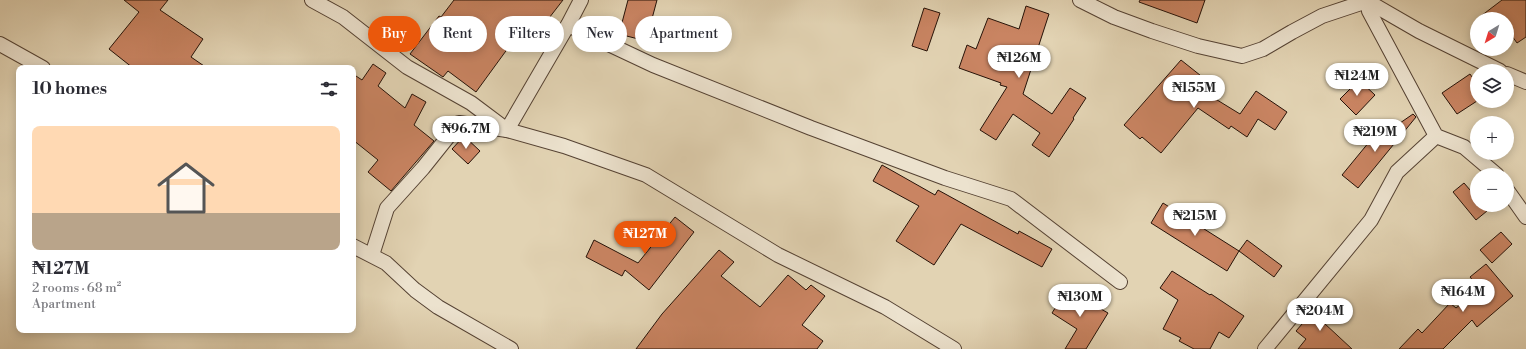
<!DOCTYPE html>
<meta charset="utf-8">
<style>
:root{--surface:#fff;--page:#f7f7f7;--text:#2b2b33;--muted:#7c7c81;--line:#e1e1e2;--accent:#ea580c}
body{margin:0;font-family:"Libre Bodoni",serif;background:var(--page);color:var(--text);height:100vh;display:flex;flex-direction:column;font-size:15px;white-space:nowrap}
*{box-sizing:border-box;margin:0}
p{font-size:13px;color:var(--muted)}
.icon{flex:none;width:22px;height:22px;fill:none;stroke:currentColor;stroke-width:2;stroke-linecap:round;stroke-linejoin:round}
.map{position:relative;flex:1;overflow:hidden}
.details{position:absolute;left:16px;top:65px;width:340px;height:268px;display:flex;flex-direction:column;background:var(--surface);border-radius:8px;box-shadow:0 2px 10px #0003}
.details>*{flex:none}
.top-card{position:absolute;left:368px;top:16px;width:380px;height:36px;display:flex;gap:8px}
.needle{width:26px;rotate:218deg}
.tools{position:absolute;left:1470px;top:12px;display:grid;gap:8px}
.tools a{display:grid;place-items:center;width:44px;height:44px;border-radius:50%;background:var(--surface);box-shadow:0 2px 10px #0003;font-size:20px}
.price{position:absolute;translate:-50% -34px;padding:0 9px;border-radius:14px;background:#fff;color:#222;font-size:13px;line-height:26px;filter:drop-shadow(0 1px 2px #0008)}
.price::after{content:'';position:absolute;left:50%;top:24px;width:12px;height:9px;margin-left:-6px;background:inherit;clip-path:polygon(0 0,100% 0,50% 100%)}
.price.on{background:var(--accent);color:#fff}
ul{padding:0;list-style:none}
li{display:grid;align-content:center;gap:8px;height:212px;padding:0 16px}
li+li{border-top:1px solid var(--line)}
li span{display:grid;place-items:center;height:124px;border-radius:8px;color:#555}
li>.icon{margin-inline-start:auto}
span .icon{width:72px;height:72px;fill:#fffc;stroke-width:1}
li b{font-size:17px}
h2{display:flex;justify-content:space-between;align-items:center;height:48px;padding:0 16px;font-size:17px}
.chip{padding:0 14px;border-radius:18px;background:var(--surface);box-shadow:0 2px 10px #0003;font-size:14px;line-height:36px}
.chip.on{background:var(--accent);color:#fff}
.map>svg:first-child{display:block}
</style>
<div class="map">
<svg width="1526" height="349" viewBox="0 0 1526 349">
<rect width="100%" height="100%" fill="#e2d3b3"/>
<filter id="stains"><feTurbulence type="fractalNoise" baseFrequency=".005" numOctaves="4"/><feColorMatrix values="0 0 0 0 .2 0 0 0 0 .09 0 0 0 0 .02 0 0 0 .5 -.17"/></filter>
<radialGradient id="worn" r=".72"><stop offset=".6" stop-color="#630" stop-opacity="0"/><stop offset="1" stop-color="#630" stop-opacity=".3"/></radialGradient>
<g fill="#c98462" stroke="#261208">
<polygon points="124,0 168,0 160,10 203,39 191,57 207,68 133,68 109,49 139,12"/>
<polygon points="454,0 563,0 539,31 527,22 476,92 448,71 443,77 410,54 439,16 441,17"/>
<polygon points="628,0 657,0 646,41 619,34"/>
<polygon points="1140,0 1205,0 1197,23 1139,2"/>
<polygon points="1502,0 1526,0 1526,37 1517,43 1507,29 1507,19 1477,19"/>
<polygon points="1026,6 1049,14 1023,94 1052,114 1070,88 1086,98 1073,118 1074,119 1049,157 1032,145 1040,133 1013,114 996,140 980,130 1007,87 1000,85 1001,83 959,68 967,45 976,49 988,18 1019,29"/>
<polygon points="924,8 940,13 927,51 912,46"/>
<polygon points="1181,60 1215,87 1209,95 1240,114 1256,91 1287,112 1275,130 1258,119 1247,137 1231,126 1229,129 1198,108 1161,153 1142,137 1140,139 1124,125"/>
<polygon points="373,64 386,73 378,86 405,108 412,94 426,102 414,125 434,141 391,191 368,172 378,160 353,140 353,74 362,80"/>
<polygon points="1470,74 1477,84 1477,101 1457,114 1442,93"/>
<polygon points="1359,80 1375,95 1356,115 1340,99"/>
<polygon points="1413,114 1416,117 1358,188 1342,175 1374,136 1377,139"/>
<polygon points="464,136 480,151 468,164 452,149"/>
<polygon points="882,165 935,195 938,190 1018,234 1019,231 1052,249 1042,267 961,224 934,265 896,241 919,206 873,181"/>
<polygon points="1464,183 1477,198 1477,205 1483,205 1487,211 1476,220 1453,192"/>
<polygon points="1163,203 1239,251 1227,271 1151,223"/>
<polygon points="675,217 694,232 649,290 625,270 622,276 586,257 594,240 638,263"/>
<polygon points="1501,232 1512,244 1492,263 1480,250"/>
<polygon points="1247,240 1282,266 1274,277 1239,251"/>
<polygon points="719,250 734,262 721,276 760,307 788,275 806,290 811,285 825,296 802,325 823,341 817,349 636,349 662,314"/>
<polygon points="1486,264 1513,296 1477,327 1472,320 1443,349 1399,349 1418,329 1422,333 1450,303 1456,308 1480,289 1470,277"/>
<polygon points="1172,271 1210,295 1211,294 1244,316 1229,338 1219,332 1210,349 1194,349 1179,341 1181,338 1163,329 1178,300 1160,288"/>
<polygon points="1069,286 1089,299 1087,301 1108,313 1086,349 1065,349 1077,329 1052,313"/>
<polygon points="1321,302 1333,314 1324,323 1352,349 1298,349 1306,339 1296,331"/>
</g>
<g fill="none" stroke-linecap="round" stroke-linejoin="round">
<defs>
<g id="street">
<polyline points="312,0 343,17 407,67 471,103 507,130 568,25"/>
<polyline points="581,0 568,25 653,65 811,128 945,178 1011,199 1120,282"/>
<polyline points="1080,0 1114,17 1152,31 1198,46 1242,56 1263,49 1292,32 1322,16 1367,1 1419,31 1500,71"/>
<polyline points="1367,0 1369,11 1436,136 1464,147 1497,175"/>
<polyline points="0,44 43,68"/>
<polyline points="1507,74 1526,82"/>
<polyline points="1507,190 1526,217"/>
<polyline points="353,246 386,263 415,290 438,307 511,349"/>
<polyline points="372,255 387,208 423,168 459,123 507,130 564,146 646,175 778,255 885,307 954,349"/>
<polyline points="1265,349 1371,220 1397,172 1436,136"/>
</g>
</defs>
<use href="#street" stroke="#554233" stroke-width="16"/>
<use href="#street" stroke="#ece2ce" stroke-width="14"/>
</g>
<rect width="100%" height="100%" filter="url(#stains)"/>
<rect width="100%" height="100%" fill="url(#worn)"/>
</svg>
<div class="tools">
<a><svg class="needle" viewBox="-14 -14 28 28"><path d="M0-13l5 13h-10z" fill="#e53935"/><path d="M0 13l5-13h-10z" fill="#7c7c81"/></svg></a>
<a><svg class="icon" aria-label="layers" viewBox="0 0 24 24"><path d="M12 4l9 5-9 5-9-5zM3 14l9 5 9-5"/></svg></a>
<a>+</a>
<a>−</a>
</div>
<b class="price" style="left:1019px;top:79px">₦126M</b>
<b class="price" style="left:1357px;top:97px">₦124M</b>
<b class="price" style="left:1194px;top:109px">₦155M</b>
<b class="price" style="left:466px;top:150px">₦96.7M</b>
<b class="price" style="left:1375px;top:153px">₦219M</b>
<b class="price" style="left:1195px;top:237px">₦215M</b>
<b class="price on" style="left:645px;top:255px">₦127M</b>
<b class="price" style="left:1463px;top:313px">₦164M</b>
<b class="price" style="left:1080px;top:318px">₦130M</b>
<b class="price" style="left:1320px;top:332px">₦204M</b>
<div class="top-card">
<a class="chip on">Buy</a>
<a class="chip">Rent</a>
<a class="chip">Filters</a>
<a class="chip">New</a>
<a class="chip">Apartment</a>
</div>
<section class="details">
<h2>10 homes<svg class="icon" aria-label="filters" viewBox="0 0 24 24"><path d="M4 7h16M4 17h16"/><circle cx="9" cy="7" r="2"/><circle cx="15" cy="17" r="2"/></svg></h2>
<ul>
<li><span style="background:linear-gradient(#ffd9b3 70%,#b9a48a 0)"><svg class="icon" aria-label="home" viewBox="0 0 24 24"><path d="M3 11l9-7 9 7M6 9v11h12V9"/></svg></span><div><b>₦127M</b><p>2 rooms · 68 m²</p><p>Apartment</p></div></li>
</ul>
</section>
</div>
